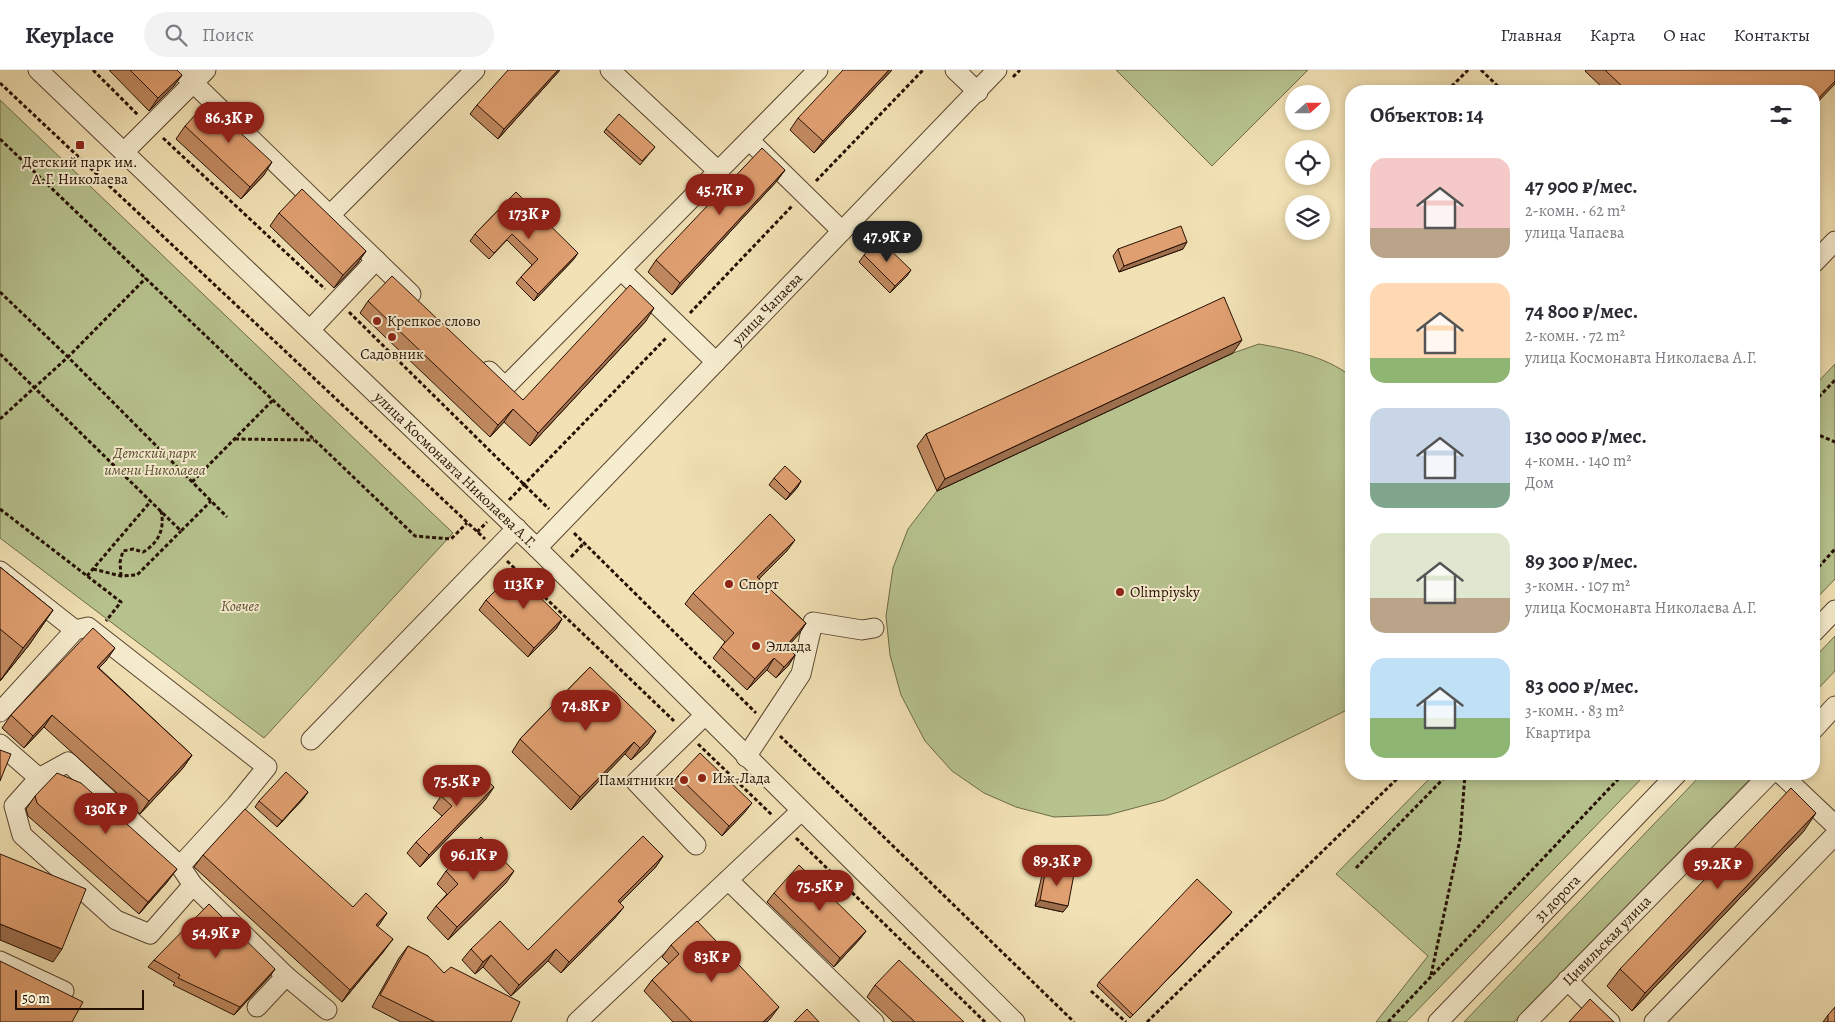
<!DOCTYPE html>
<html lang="ru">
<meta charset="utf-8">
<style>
:root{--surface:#fff;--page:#f2f2f3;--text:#2b2b33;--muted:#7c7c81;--line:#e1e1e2;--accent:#8f2418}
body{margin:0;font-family:Alegreya,serif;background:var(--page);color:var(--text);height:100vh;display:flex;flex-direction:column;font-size:19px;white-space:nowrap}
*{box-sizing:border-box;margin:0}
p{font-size:16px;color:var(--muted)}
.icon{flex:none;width:28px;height:28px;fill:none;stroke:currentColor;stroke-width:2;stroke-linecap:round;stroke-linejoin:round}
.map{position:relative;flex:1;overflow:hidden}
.panel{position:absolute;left:1345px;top:15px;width:475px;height:695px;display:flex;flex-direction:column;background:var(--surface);border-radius:20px;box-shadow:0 2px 8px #0003}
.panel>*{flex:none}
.needle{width:32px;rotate:69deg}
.controls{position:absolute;left:1285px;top:15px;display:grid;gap:10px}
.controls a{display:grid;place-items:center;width:45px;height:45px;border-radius:50%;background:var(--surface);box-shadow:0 2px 8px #0003;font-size:25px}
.scale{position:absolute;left:15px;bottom:12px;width:129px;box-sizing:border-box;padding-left:5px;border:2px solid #261003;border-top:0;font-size:14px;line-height:18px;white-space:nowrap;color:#261003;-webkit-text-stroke:4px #f6ecce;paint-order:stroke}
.price{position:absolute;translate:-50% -42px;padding:0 11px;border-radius:18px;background:var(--accent);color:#fff;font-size:16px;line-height:32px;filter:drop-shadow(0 1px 2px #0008)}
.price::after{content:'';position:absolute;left:50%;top:30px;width:15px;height:11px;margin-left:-8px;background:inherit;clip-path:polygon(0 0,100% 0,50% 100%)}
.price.on{background:#222;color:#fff}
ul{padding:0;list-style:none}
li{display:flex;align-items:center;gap:15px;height:125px;padding:0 25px}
li span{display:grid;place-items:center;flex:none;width:140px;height:100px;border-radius:15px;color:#555}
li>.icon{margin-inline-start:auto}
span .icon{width:60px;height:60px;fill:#fffc;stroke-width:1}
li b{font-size:21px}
h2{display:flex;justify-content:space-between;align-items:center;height:60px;padding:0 25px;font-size:21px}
header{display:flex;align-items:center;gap:30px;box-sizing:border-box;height:70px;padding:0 25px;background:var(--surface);border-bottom:1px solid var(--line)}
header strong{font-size:24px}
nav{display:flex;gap:28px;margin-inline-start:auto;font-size:18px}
.search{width:350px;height:45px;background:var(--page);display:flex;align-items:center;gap:12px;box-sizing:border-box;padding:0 18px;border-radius:28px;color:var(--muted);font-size:19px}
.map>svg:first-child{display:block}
</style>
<header>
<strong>Keyplace</strong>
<div class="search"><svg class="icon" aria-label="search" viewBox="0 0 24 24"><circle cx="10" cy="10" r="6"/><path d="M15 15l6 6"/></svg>Поиск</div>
<nav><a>Главная</a><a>Карта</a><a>О нас</a><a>Контакты</a></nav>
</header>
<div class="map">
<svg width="1835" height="952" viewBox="0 0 1835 952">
<rect width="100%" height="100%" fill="#f1e1b4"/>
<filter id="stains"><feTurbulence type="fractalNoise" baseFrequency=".004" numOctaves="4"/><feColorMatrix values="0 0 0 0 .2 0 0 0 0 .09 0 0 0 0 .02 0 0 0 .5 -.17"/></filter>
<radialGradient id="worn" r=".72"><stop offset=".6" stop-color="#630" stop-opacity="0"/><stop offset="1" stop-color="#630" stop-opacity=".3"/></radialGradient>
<g fill="#b7c38f" stroke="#6e6a49">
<polygon points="1116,0 1308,0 1212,96"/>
<polygon points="0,30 453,463 264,668 0,468"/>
<path d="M1259,274C1292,280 1324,286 1351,306V638L1164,730L1108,745L1054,747L1016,737L984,723L952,701L925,671L901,625L890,585L886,546L893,498L908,459L937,421L1233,283Z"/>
<polygon points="1835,294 1835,509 1814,531 1814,316"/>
<polygon points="1835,566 1835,601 1814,623 1814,588"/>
<polygon points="1434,704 1646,704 1406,952 1376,952 1428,886 1336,804"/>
<polygon points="1702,704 1755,704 1514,952 1464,952"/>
</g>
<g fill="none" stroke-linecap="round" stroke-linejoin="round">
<defs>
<g id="minor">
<path id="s1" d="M38,0L537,478L1015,952"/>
<polyline points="180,0 411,224"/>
<polyline points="610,0 718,101"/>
<polyline points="955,0 978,22"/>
<polyline points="749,70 842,161"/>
<polyline points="124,82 206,0"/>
<polyline points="330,145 475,0"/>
<polyline points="1814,193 1835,171"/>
<polyline points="621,200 716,292"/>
<polyline points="310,260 376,190"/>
<polyline points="489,301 505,317 818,0"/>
<path id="s2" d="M537,478L997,0"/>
<polyline points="0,501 75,560"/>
<polyline points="1814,562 1835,540"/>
<polyline points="0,642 75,560 88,557 267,697 236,735 180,796"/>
<polyline points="1814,659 1835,636"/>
<polyline points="311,670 517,458"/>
<polyline points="0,674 39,708"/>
<polyline points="746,687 801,604 813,552 862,560 874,558"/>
<polyline points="1781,704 1835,755"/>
<polyline points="696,775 636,712 705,645"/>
<polyline points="728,810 874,952"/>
<polyline points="193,815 150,864 116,850 22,765 14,736 39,708 68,692 180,796 193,815 286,906 327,940"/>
<polyline points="0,891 64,921"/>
<polyline points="1567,910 1610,952"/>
<polyline points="257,937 286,906"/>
<polyline points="577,952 801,741"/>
<path id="s3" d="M1438,952L1677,704"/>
<path id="s4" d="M1527,952L1770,704"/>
<polyline points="1654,952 1835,765"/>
</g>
</defs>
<use href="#minor" stroke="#59442f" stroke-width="21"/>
<g stroke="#261003" stroke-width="3" stroke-dasharray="4 2.5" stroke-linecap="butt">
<polyline points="93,0 138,45"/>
<polyline points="1481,0 1503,21"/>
<polyline points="1013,7 1020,0"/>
<polyline points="0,13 485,469"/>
<polyline points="1447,21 1468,0"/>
<polyline points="163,68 325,219"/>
<polyline points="0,69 415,466 451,469 467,453"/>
<polyline points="816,111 923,0"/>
<polyline points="0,222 68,287 227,447"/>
<polyline points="349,242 549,439"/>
<polyline points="690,243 793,135"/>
<polyline points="0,284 181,461 211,431"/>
<polyline points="1814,332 1835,310"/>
<polyline points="0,349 68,287 146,208"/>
<polyline points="1814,363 1835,372"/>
<polyline points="235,369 314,370"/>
<polyline points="192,412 273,330"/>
<polyline points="509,430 667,267"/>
<polyline points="0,439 121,532 106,551"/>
<polyline points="477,462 487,452"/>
<polyline points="574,463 756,643"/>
<polyline points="571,487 584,473"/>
<polyline points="507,491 674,651"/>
<polyline points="93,499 121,506 137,505 181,461"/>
<polyline points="1814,502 1835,479"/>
<polyline points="87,506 151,431"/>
<path d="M121,506L120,492L123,481L133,479L143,482C159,473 165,458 161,441"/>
<polyline points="538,521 548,511"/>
<polyline points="780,666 1074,952"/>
<polyline points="698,674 773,746"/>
<polyline points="796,768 985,952"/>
<polyline points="1356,798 1448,704"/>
<polyline points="1431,905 1460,769 1465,704"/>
<polyline points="1091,921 1126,952"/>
<polyline points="1147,952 1402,704"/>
<polyline points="1388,952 1623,704"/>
</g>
<use href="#minor" stroke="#f6ecce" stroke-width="19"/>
</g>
<g fill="#c18960" stroke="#261003">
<polygon points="109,0 177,0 182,5 173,17 149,41"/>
<polygon points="560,0 498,69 470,44 477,35"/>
<polygon points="892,0 814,83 790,60 798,48"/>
<polygon points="1586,0 1835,0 1814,21 1606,21 1585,1"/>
<polygon points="185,56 264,105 241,129 176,69"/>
<polygon points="606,59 655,77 640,95 604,62"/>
<polygon points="785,100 776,112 672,225 648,202 656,190"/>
<polygon points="516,122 574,189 534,231 516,213 521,207 532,195 507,170 489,189 470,171 475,164"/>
<polygon points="279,143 366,181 357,194 334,218 270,156"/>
<polygon points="1118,179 1183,179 1119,202 1113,186"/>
<polygon points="864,185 907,206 890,223 859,192"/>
<polygon points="368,231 523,330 646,251 530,376 504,352 490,367 360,243"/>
<polygon points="1233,283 937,421 917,376 926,364"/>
<polygon points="774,408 801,411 797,418 786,430 769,415"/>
<polygon points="787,481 759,509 806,553 799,564 787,577 795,585 788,596 776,608 767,600 747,620 713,588 725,572 685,534 693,523"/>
<polygon points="0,497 53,540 29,575 0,611"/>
<polygon points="486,530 562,549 556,559 528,587 479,540"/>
<polygon points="106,591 99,598 192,685 183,698 140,744 44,657 24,678 2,658 11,645"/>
<polygon points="590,597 648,674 631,690 625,684 571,740 512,682 520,669"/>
<polygon points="678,706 745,742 722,766 671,716"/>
<polygon points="308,722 303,729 277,757 255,737 259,731"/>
<polygon points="35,726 168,811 139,844 28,746 26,739"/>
<polygon points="441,726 486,729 420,797 407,783 416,772 442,746 433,738"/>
<polygon points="1804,761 1632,941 1607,916 1620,899"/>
<polygon points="203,785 353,837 387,843 377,856 384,881 342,932 194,797"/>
<polygon points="663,786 655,798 620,833 615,848 561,903 548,891 511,926 483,897 475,904 462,890 471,879 528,880"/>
<polygon points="1046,798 1063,842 1035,836 1042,805"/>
<polygon points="446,801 506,813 448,870 427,848 436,836 447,824 437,814"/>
<polygon points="774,823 866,861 859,870 834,897 767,832"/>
<polygon points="1229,846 1130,948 1097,916 1099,912"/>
<polygon points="671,875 770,949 767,952 673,952 644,921 652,910 669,894 662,887"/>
<polygon points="408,876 444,903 511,952 401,952 372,937 399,888"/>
<polygon points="154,890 275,899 270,906 234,945 173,915 175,913 148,897"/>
<polygon points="875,915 964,952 893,952 867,927"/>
<polygon points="1828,945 1835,952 1823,952"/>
</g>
<g fill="#9d6f4e" stroke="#261003">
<polygon points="558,0 560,0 498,69 504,59"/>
<polygon points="889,0 892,0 814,83 823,71"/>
<polygon points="182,5 173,17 149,41 158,28"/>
<polygon points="1835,11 1835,14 1814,36 1814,33"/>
<polygon points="272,92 264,105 241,129 250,117"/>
<polygon points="785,100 776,112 672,225 680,213"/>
<polygon points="1187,172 1183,179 1119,202 1124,196"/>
<polygon points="366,181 357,194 334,218 343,205"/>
<polygon points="578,183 574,189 534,231 538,224"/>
<polygon points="911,200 907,206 890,223 895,216"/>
<polygon points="654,238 646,251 530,376 538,363"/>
<polygon points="1242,270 1233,283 937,421 945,409"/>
<polygon points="513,339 504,352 490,367 498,355"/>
<polygon points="801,411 797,418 786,430 790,424"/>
<polygon points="795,470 787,481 750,518 757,507"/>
<polygon points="53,540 29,575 0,611 23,578"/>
<polygon points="562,549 556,559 528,587 534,578"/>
<polygon points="806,553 799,564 778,587 786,576"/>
<polygon points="115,578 106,591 88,609 97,597"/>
<polygon points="795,585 788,596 776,608 784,597"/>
<polygon points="774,588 767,600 747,620 755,609"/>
<polygon points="52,645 44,657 24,678 33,666"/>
<polygon points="656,661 648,674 631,690 640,678"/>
<polygon points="634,672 625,684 571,740 580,727"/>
<polygon points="192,685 183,698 140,744 149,731"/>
<polygon points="494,717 486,729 420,797 429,785"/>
<polygon points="308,722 303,729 277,757 282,751"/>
<polygon points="752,733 745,742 722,766 729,756"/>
<polygon points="1816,743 1804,761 1632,941 1645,923"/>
<polygon points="663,786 655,798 610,843 618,831"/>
<polygon points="177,799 168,811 139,844 148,832"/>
<polygon points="514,801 506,813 448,870 457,857"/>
<polygon points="1040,830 1068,836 1063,842 1035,836"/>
<polygon points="624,837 615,848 561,903 569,892"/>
<polygon points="1232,842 1229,846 1130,948 1133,945"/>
<polygon points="387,843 379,855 367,867 376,855"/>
<polygon points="0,854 62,879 53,892 0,870"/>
<polygon points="866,861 859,870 834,897 840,888"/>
<polygon points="393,869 384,881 342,932 350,920"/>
<polygon points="556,879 548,891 511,926 519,915"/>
<polygon points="491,885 483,897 475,904 483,892"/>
<polygon points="275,899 270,906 234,945 240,937"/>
<polygon points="779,937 770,949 767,952 763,952"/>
</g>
<g fill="#e09f70" stroke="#261003">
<polygon points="130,0 177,0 182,5 158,28"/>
<polygon points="508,0 558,0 504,59 477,35"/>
<polygon points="843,0 889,0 823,71 798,48"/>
<polygon points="1605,0 1835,0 1835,11 1814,33 1814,21 1627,21"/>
<polygon points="207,32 272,92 250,117 185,56"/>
<polygon points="619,44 655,77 642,91 606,59"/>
<polygon points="762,78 785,100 680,213 656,190"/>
<polygon points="302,119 366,181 343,205 279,143"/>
<polygon points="516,122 578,183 538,224 521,207 538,189 512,164 494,183 475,164"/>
<polygon points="1181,156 1187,172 1124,196 1118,179"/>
<polygon points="879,169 911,200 895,216 864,185"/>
<polygon points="392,206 523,330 630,215 654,238 538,363 513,339 498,355 368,231"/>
<polygon points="1224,227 1242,270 945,409 926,364"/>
<polygon points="785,396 801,411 790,424 774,408"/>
<polygon points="770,444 795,470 757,507 806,553 786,576 795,585 784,597 774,588 755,609 721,577 734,563 693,523"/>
<polygon points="0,497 53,540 23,578 0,559"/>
<polygon points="514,502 562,549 534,578 486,530"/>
<polygon points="93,558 115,578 97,597 192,685 149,731 52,645 33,666 11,645"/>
<polygon points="590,597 656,661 640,678 634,672 580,727 520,669"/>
<polygon points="0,680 11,684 0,711"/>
<polygon points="700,683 752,733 729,756 678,706"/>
<polygon points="471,695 494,717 429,785 416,772 452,736 441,726"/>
<polygon points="286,702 308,722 282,751 259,731"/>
<polygon points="57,703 81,713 177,799 148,832 37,733 35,726"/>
<polygon points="1791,718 1816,743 1645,923 1620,899"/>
<polygon points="245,739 353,837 366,823 387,843 376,855 393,869 350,920 203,785"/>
<polygon points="643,766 663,786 618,831 624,837 569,892 556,879 519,915 491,885 483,892 471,879 500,851 528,880"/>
<polygon points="481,767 514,801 457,857 436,836 458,814 446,801"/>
<polygon points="0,784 86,819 62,879 0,854"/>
<polygon points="799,795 866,861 840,888 774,823"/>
<polygon points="1046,798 1074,804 1068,836 1040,830"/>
<polygon points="1197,809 1232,842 1133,945 1099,912"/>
<polygon points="209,834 275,899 240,937 178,908 180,905 154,890"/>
<polygon points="697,851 779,937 763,952 692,952 652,910 679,884 671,875"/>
<polygon points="408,876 428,886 444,903 451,897 520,932 511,952 435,952 380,925"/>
<polygon points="899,890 964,952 915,952 875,915"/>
<polygon points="0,891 83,932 72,952 0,952"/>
<polygon points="1590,929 1614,952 1569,952"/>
<polygon points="1835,937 1835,952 1828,952 1828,945"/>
<polygon points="807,939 819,952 794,952"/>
</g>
<g fill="#8f2418" stroke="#f6ecce" stroke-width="2">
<rect x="75" y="70" width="10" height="10" rx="2.5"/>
<circle cx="377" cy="251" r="5"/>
<circle cx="392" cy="267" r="5"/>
<circle cx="729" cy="514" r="5"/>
<circle cx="1120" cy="522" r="5"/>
<circle cx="756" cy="576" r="5"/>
<circle cx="702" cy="708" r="5"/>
<circle cx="684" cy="710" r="5"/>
</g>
<g text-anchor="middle" stroke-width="4" stroke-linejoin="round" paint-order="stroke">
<g font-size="15" fill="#261003" stroke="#f6ecce" text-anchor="start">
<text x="80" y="97" text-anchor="middle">Детский парк им.<tspan x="80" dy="17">А.Г. Николаева</tspan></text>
<text x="387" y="256">Крепкое слово</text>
<text x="392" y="289" text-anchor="middle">Садовник</text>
<text x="739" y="519">Спорт</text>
<text x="1130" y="527">Olimpiysky</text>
<text x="766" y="581">Эллада</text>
<text x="712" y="713">Иж-Лада</text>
<text x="674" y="715" text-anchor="end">Памятники</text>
</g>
<g font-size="15" fill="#261003" stroke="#f6ecce">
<text dy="5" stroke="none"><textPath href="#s2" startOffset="332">улица Чапаева</textPath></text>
<text dy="5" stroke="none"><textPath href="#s1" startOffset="578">улица Космонавта Николаева А.Г.</textPath></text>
<text dy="5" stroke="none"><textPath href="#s3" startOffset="172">31 дорога</textPath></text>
<text dy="5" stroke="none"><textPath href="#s4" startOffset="114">Цивильская улица</textPath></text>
</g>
<g font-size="15" font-style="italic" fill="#594f34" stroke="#f6ecce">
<text x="155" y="388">Детский парк<tspan x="155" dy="17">имени Николаева</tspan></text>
<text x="240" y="541">Ковчег</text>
</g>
</g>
<rect width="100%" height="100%" filter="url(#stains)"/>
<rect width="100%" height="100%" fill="url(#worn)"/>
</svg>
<div class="controls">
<a><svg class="needle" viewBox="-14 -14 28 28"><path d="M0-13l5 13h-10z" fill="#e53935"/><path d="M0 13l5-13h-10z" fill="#7c7c81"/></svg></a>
<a><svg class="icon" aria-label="locate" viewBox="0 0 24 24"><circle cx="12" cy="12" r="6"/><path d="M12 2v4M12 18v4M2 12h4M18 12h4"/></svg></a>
<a><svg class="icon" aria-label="layers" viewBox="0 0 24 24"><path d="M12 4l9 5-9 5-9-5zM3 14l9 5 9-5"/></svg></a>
</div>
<div class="scale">50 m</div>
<b class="price" style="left:229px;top:74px">86.3K ₽</b>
<b class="price" style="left:720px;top:146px">45.7K ₽</b>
<b class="price" style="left:529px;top:170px">173K ₽</b>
<b class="price on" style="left:887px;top:193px">47.9K ₽</b>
<b class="price" style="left:524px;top:540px">113K ₽</b>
<b class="price" style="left:586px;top:662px">74.8K ₽</b>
<b class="price" style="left:457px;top:737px">75.5K ₽</b>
<b class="price" style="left:106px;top:765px">130K ₽</b>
<b class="price" style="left:474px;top:811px">96.1K ₽</b>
<b class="price" style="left:1057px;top:817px">89.3K ₽</b>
<b class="price" style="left:1718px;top:820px">59.2K ₽</b>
<b class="price" style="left:820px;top:842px">75.5K ₽</b>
<b class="price" style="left:216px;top:889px">54.9K ₽</b>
<b class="price" style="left:712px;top:913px">83K ₽</b>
<section class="panel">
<h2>Объектов: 14<svg class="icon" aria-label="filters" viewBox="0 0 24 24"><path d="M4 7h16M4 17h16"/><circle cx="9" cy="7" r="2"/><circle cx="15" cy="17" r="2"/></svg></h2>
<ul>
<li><span style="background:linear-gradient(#f6c9c9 70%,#b9a48a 0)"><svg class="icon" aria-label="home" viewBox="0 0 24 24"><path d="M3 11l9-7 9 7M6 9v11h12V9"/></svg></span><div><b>47 900 ₽/мес.</b><p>2-комн. · 62 m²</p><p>улица Чапаева</p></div></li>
<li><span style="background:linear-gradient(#ffd9b3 75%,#8fb573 0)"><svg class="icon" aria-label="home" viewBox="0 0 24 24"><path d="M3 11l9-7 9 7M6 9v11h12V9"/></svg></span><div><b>74 800 ₽/мес.</b><p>2-комн. · 72 m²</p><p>улица Космонавта Николаева А.Г.</p></div></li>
<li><span style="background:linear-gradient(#c9d6e8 75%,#7fa58c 0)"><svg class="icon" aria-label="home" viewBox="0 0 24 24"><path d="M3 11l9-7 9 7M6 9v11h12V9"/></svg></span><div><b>130 000 ₽/мес.</b><p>4-комн. · 140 m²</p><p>Дом</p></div></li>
<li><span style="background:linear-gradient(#dfe7d0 65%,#b9a48a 0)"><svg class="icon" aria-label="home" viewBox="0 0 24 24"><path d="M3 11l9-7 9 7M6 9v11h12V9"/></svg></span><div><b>89 300 ₽/мес.</b><p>3-комн. · 107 m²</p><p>улица Космонавта Николаева А.Г.</p></div></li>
<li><span style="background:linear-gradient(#bfe0f5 60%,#8fb573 0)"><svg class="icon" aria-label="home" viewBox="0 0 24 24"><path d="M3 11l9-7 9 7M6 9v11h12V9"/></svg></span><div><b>83 000 ₽/мес.</b><p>3-комн. · 83 m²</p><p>Квартира</p></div></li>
</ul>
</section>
</div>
